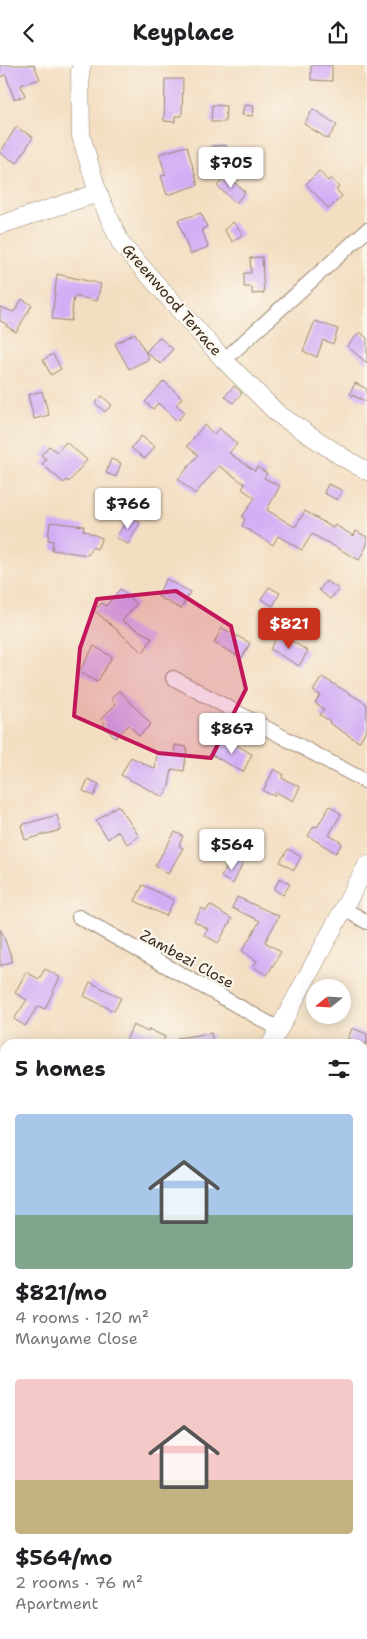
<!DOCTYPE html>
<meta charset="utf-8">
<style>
:root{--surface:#fff;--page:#f6f6f6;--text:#202124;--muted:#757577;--accent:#c8321e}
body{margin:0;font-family:"Shantell Sans",sans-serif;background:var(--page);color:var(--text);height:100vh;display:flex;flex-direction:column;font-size:19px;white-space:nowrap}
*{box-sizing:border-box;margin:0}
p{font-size:16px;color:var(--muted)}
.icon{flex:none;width:28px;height:28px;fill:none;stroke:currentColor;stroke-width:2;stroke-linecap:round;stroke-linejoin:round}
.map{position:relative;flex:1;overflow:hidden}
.sheet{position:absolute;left:0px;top:974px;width:368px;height:601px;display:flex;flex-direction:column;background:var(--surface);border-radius:15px 15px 0 0;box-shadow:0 2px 12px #0003}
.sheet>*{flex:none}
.needle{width:32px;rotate:252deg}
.controls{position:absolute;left:306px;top:914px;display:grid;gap:10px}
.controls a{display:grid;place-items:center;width:45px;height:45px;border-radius:50%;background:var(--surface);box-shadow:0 2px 12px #0003;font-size:25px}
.price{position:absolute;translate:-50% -42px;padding:0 11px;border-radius:5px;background:#fff;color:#222;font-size:16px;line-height:32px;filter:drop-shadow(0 1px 2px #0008)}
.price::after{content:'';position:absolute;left:50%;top:30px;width:15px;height:11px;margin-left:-8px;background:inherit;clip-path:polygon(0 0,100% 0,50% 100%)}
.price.active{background:var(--accent);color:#fff}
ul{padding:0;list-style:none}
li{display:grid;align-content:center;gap:10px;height:265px;padding:0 15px}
li span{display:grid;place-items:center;height:155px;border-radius:5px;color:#555}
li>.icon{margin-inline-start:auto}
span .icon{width:90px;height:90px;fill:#fffc;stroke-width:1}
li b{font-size:21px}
h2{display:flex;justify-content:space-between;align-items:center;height:60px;padding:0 15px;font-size:21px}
header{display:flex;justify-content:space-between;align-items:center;height:65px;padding:0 15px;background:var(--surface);font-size:22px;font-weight:700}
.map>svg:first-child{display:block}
</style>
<header><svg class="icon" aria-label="back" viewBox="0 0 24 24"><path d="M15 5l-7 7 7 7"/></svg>Keyplace<svg class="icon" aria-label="share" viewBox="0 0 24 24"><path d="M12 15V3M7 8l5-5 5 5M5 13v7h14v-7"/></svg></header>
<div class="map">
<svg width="367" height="1574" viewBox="0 0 367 1574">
<rect width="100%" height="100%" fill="#fbf7ec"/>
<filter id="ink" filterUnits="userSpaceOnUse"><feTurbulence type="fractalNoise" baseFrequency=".02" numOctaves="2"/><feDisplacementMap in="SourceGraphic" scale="10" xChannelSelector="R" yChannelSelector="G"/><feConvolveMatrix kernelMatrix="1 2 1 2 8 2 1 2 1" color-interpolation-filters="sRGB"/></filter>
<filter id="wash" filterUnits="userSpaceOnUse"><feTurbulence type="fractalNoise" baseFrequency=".0096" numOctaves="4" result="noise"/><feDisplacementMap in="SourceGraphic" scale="20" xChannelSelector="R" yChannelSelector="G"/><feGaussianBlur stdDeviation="1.12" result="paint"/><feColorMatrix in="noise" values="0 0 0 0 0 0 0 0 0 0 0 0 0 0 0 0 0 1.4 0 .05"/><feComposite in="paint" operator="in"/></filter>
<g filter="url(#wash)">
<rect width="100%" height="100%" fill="#f3dec1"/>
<g id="blocks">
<g fill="#d2aef5">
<polygon points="0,0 34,0 40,14 21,20 25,31 14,34 6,10 0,12"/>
<polygon points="314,0 332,0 332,16 311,15 311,1"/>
<polygon points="165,14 183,14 182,51 175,51 175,57 164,56"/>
<polygon points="212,40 226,41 225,57 211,57"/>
<polygon points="244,40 254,41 253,51 242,50"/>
<polygon points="313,44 337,60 328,74 304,59"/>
<polygon points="16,62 33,72 17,98 0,88"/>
<polygon points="226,80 228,107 213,108 212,81"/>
<polygon points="187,81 198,120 167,130 161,111 166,110 159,89"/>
<polygon points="319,106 328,116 331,113 339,122 336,124 342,131 329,144 306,119"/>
<polygon points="227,111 245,127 236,138 217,121"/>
<polygon points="201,148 207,162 202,164 208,182 190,189 178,155"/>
<polygon points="233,157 243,169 233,177 224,165"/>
<polygon points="262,192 264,228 252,229 252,222 244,222 244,208 251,208 250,193"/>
<polygon points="57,209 101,219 97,236 74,231 71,256 52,254"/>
<polygon points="22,234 32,240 16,267 6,261 7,259 0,256 0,242 14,247"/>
<polygon points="315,256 338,264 333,279 323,275 317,292 303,286"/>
<polygon points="360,267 367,273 367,298 347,281"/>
<polygon points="135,268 149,294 129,304 115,279"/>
<polygon points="159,272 173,284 161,299 146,287"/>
<polygon points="53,289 61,304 51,310 43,295"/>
<polygon points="164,316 182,333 176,340 185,347 177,356 158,338 153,344 145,337"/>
<polygon points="355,318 367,324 367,337 350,329"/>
<polygon points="234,321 242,328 233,338 225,331"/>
<polygon points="42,326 49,350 34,354 28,330"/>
<polygon points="102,331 112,340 105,347 95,338"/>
<polygon points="204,360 214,369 219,363 237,379 229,388 255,406 257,402 267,408 264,413 280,421 267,445 295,462 305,446 333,463 335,460 354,471 356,466 367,472 367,480 359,495 312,469 302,485 278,471 273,480 242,461 245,454 242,452 255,433 242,424 245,419 219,401 195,429 178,414 198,390 187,381"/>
<polygon points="141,371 155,382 145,394 131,383"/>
<polygon points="66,377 87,395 69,417 67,415 64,418 42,399 46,394 41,390 49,381 57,387"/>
<polygon points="111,394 121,398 116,412 106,408"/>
<polygon points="328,419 342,425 337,435 324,428"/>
<polygon points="129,451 140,458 128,479 116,473"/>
<polygon points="50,457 84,461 83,465 102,473 97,484 92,482 88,490 52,485 53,476 48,475"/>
<polygon points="166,514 190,527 181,544 157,531"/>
<polygon points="326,516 339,524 330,534 319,525"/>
<polygon points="269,522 280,528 273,541 261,534"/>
<polygon points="120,524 137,539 122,556 152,573 143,588 94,545 102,538 106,541"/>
<polygon points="222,563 250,578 242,593 214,578"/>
<polygon points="279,568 308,586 299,601 270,584"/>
<polygon points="94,581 112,592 97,617 79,607"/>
<polygon points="322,612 367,639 367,664 359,677 329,658 330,656 320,650 324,644 315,638 320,630 313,626"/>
<polygon points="119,625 151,659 139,671 129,660 115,673 103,661 105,659 101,654 116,639 111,634"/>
<polygon points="222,672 252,689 243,707 212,690"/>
<polygon points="175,680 187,682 184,706 172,704 169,721 163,732 121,710 131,692 155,704 157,688 174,690"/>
<polygon points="274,704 283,709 282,713 300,722 293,736 276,727 274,731 263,726"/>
<polygon points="88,714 99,719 94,731 83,726"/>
<polygon points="118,740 139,771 127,779 118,766 108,774 96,756"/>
<polygon points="330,741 341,749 329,770 342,778 336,788 308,771 314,761 317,762"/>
<polygon points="57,750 61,765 25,775 21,760"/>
<polygon points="175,767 183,771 179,781 183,783 168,809 155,801"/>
<polygon points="288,784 301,792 294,805 280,797"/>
<polygon points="233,792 243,798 233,819 221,812"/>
<polygon points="280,813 290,819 283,830 274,824"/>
<polygon points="143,820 174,835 166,851 135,836"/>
<polygon points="237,832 279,851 265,877 281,887 267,910 253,902 257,896 242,886 260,856 232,843"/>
<polygon points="210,840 232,854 218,878 204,870 208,864 194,856 202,843 206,846"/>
<polygon points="0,865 1,865 13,896 0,901"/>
<polygon points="45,904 60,912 45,944 38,941 25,961 14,954 27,935 15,928 26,907 39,914"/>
<polygon points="90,917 121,933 114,946 84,931"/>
<polygon points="133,960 148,967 149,964 165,972 162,979 133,979 126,975"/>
<polygon points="352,963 367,969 367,979 346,979"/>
<polygon points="211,968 213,979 177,979 177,973"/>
</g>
</g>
</g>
<g filter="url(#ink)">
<use href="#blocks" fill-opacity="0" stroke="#978470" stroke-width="1"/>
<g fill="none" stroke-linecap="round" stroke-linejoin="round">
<defs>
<g id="minor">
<polyline points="224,295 367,165"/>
<polyline points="173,613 367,717"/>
<polyline points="344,844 367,857"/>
<polyline points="79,852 279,964"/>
<polyline points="0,1130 5,1134"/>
</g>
<g id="tertiary">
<polyline points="82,0 80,6 81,71 98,128 121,179 224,295 278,349 344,393 367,406"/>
<polyline points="0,160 98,128"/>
<polyline points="271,979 367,800"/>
<polyline points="0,1453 5,1455"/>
<polyline points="0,1483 5,1474"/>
</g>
</defs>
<use href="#minor" stroke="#978470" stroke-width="16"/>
<use href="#tertiary" stroke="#978470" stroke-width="19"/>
<use href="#minor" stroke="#fff" stroke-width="14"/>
<use href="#tertiary" stroke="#fff" stroke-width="18"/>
</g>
</g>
<path fill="#c2185b" fill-opacity="0.2" stroke="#c2185b" stroke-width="4" stroke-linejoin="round" d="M176,526L231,561L246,624L211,693L158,688L74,651L80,583L97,534Z"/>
<g text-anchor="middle" stroke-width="4.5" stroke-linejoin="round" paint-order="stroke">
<g font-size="15" fill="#3b2a1e" stroke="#fbf7ec">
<text transform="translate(172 235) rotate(49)" y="5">Greenwood Terrace</text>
<text transform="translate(187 894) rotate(29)" y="5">Zambezi Close</text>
</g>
</g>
</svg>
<div class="controls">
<a><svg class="needle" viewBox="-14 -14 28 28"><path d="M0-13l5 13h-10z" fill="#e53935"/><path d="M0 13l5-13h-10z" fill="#757577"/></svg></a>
</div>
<b class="price" style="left:231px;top:124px">$705</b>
<b class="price" style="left:128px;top:465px">$766</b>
<b class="price active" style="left:289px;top:585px">$821</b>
<b class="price" style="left:232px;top:690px">$867</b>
<b class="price" style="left:232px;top:806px">$564</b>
<section class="sheet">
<h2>5 homes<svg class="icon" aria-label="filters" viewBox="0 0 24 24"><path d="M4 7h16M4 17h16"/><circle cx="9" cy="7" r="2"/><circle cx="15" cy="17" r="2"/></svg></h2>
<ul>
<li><span style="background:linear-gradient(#a9c7e8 65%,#7fa58c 0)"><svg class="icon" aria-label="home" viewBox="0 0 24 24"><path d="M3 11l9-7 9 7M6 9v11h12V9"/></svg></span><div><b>$821/mo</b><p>4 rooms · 120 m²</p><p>Manyame Close</p></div></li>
<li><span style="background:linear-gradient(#f6c9c9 65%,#c2b280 0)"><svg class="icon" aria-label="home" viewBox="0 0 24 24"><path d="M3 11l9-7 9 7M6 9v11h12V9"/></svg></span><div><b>$564/mo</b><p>2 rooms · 76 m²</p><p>Apartment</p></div></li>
</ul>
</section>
</div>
